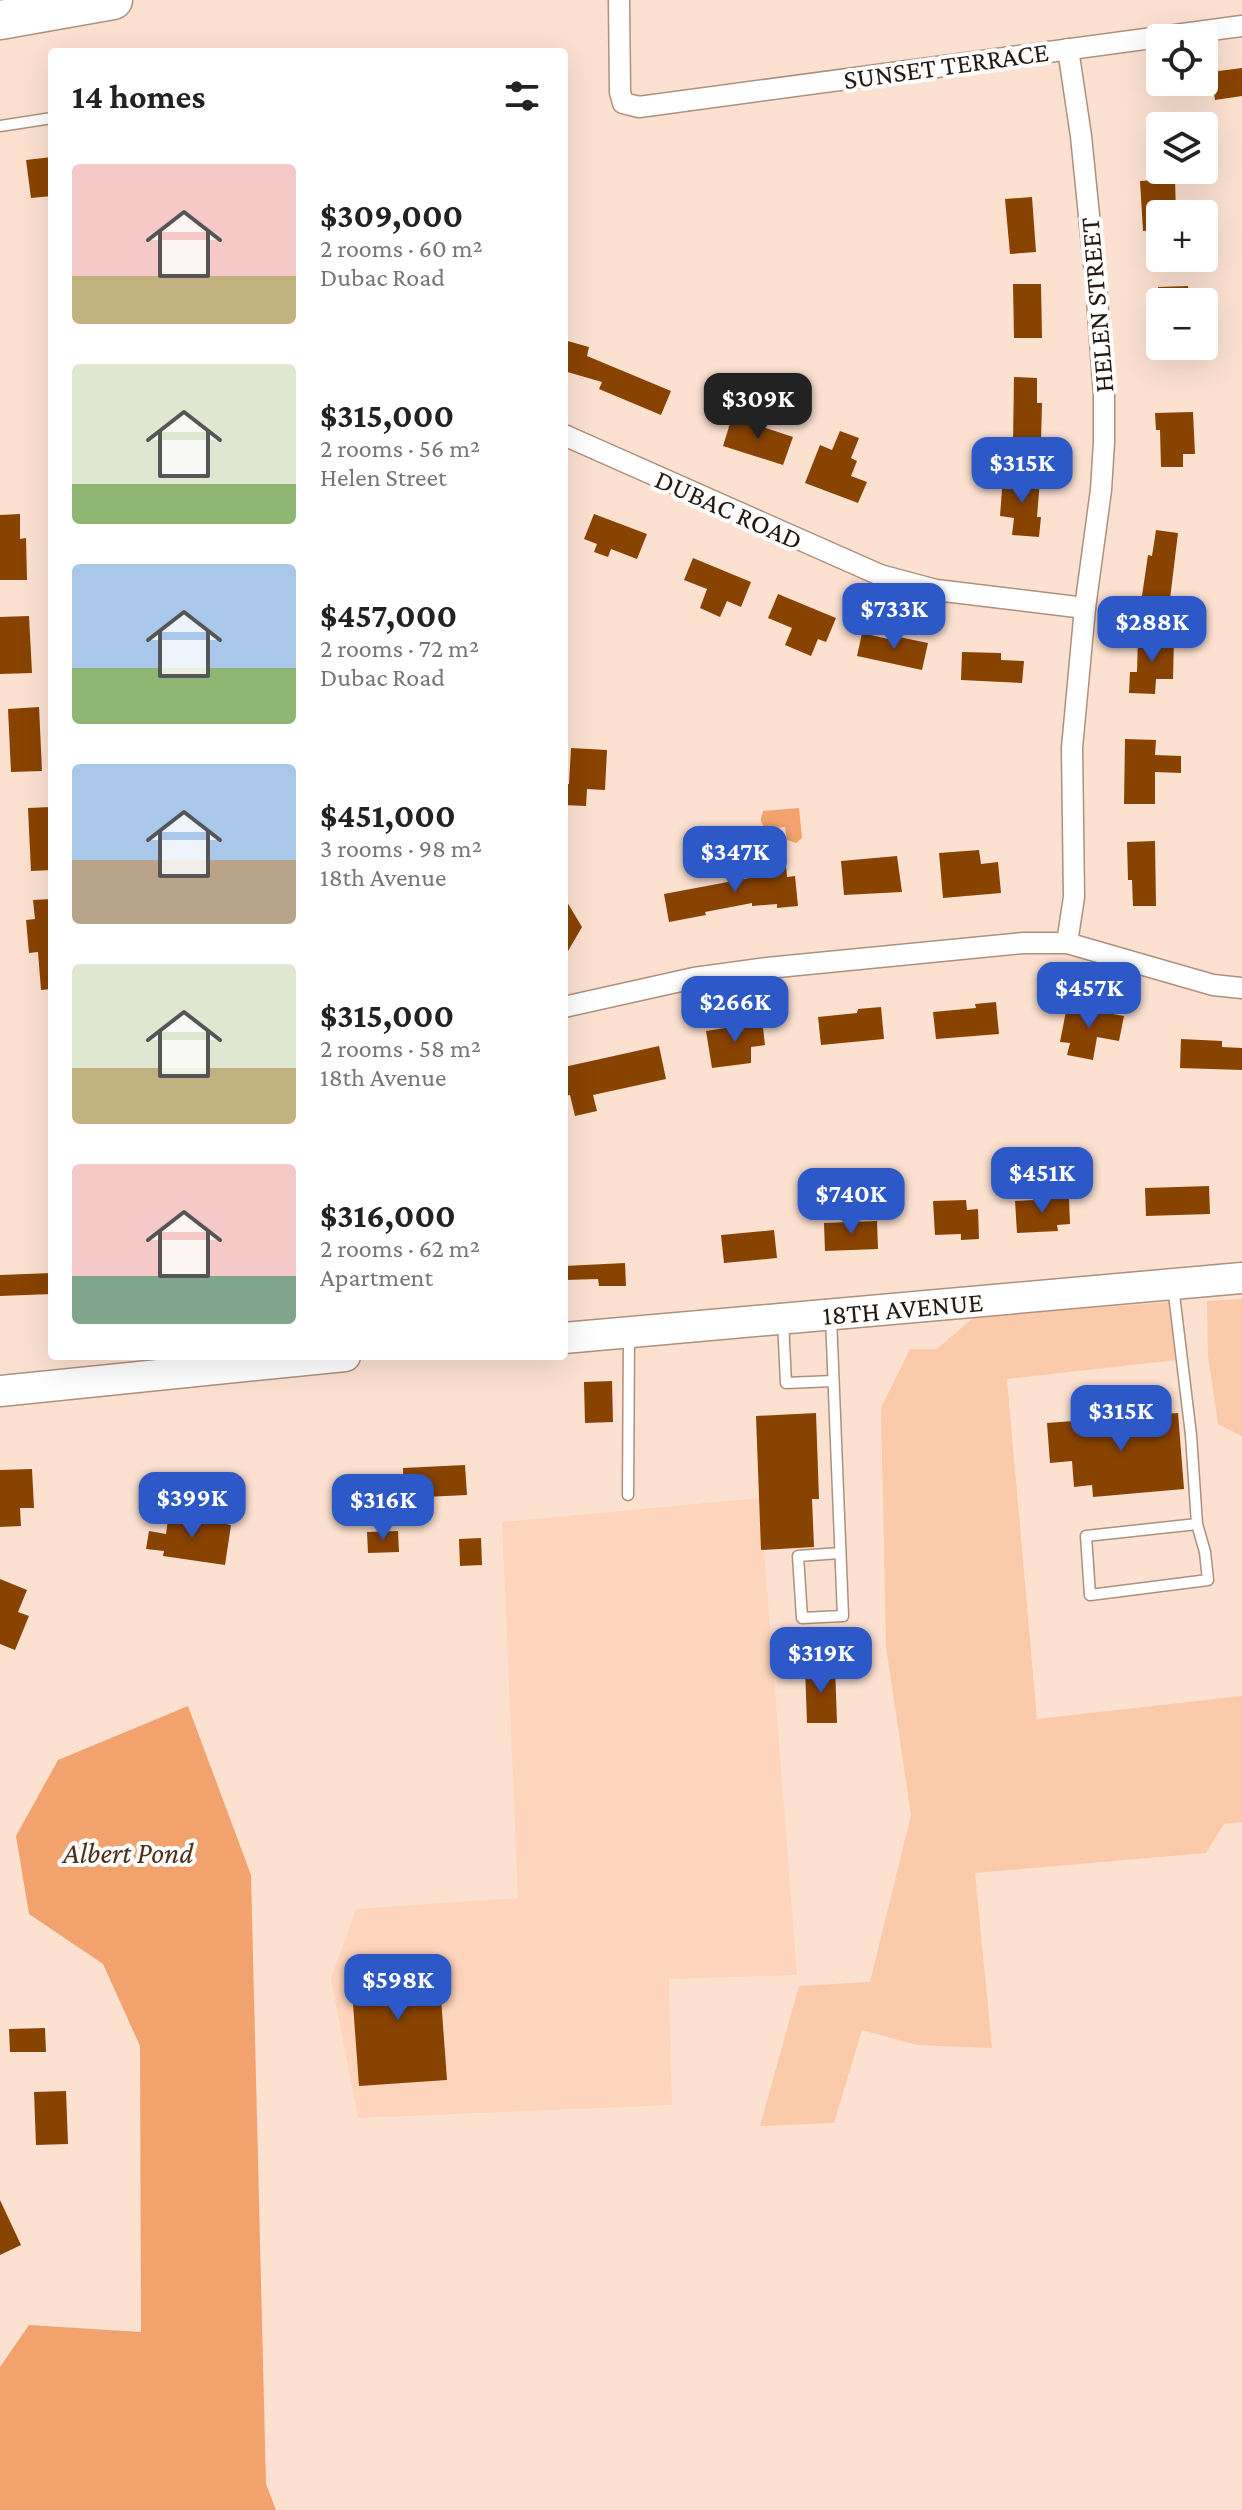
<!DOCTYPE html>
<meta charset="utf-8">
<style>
:root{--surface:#fff;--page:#f6f6f6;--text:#222;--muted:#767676;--accent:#2d59c8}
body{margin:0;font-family:"Crimson Pro",serif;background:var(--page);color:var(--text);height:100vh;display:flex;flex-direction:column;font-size:30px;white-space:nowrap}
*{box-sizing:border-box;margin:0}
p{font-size:26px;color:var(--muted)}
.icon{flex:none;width:44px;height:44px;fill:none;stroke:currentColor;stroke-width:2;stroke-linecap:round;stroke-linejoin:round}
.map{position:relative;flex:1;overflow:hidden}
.panel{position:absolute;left:48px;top:48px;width:520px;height:1312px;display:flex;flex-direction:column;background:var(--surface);border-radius:8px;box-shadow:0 8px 32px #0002}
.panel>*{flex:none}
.controls{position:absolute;left:1146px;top:24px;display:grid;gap:16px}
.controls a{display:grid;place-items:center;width:72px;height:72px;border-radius:8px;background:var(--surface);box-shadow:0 8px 32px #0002;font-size:40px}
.price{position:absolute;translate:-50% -68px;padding:0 18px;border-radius:16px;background:var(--accent);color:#fff;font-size:26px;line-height:52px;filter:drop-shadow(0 2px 4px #0008)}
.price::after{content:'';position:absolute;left:50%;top:48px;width:24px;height:18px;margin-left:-12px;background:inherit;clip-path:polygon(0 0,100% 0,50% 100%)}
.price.on{background:#222;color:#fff}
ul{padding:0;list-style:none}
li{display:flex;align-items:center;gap:24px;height:200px;padding:0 24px}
li span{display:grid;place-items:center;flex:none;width:224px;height:160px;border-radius:8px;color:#555}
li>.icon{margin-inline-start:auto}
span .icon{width:96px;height:96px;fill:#fffc;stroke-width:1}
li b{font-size:34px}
h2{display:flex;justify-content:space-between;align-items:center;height:96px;padding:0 24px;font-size:34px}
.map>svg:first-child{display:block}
</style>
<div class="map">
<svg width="1242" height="2510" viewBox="0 0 1242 2510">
<rect width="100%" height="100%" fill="#fce1d1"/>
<polygon fill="#fdd5bc" points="760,1498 797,1975 669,1979 672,2105 358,2118 331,1979 356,1909 518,1898 502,1522"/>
<g fill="#facaab">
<polygon points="1242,1299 1242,1436 1218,1424 1208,1356 1207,1301"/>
<polygon points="1170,1302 1177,1360 1007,1379 1037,1719 1242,1696 1242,1822 1224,1824 1206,1853 975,1873 992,2048 917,2045 862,2030 834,2123 760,2126 799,1986 870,1982 911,1815 886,1647 881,1408 910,1349 937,1349 974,1317"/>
</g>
<g fill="#f2a36d">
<path d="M799,808L802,838L796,843L787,840L785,827L765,829C760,821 760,820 763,811Z"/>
<polygon points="188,1706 251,1875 266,2484 276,2510 0,2510 0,2367 29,2325 141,2332 140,2046 103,1964 29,1914 16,1836 58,1760"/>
</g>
<g fill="#894300">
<polygon points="1242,68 1242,96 1215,100 1211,72"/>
<polygon points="52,157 52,196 31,198 26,160"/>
<polygon points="1175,179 1176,214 1160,214 1160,230 1143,231 1140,181"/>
<polygon points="1032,197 1036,252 1010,254 1005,199"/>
<polygon points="1013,284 1041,284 1042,338 1014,338"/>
<polygon points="1188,286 1189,302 1158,302 1158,287"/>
<polygon points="564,340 589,347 587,356 671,391 661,415 599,389 602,382 564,371"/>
<polygon points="1014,377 1037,378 1037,403 1042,403 1041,442 1013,442"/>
<polygon points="1193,412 1195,454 1183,454 1183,467 1161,467 1160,430 1156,430 1155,413"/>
<polygon points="732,417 793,437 783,465 723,446"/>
<polygon points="840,431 859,438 851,458 857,461 851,476 867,482 858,503 805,483 820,445 832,450"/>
<polygon points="1003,477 1040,480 1037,517 1041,517 1039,537 1012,535 1014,518 1000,516"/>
<polygon points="20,514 20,539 26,538 27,580 0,580 0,515"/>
<polygon points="594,514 647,534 637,559 611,549 608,557 594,552 597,544 584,539"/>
<polygon points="1156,530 1178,533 1170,599 1142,596 1148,555 1152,556"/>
<polygon points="693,558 751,582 741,607 727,601 720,617 700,608 707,589 684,580"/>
<polygon points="778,594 836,618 826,642 818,639 811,656 785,645 792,628 768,618"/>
<polygon points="29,616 32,673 0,674 0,617"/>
<polygon points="862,633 888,639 889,635 928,643 922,670 857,656"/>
<polygon points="1138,637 1174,638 1173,679 1156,679 1155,694 1129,693 1130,672 1137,672"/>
<polygon points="962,652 1001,653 1001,660 1024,661 1022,683 961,680"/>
<polygon points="39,707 42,771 11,772 8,709"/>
<polygon points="1125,739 1156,740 1155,755 1181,756 1181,773 1155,772 1155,804 1124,804"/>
<polygon points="571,748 607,750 605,790 587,789 586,806 564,805 564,784 569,784"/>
<polygon points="51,807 52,870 31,871 28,808"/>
<polygon points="1155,841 1156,906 1133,906 1132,880 1128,880 1127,842"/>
<polygon points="979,850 981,864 998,862 1001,893 943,898 939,853"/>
<polygon points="897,856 902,892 844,895 841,861"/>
<polygon points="786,865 787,877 795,876 798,906 777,908 777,904 752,906 752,903 705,912 706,915 669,922 664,894 749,878 748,870"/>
<polygon points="564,897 582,927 564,958"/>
<polygon points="52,899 52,989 41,990 38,952 29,953 26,920 35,919 33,900"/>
<polygon points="996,1002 999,1034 936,1039 933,1012 976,1008 975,1004"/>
<polygon points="1067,1006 1124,1016 1119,1041 1097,1037 1093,1060 1067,1055 1070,1043 1060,1042"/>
<polygon points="881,1007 884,1039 821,1045 818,1017 857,1013 858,1009"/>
<polygon points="762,1019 765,1045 751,1047 751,1063 712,1068 706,1031 744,1025 743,1022"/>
<polygon points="1181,1039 1222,1041 1222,1047 1242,1048 1242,1070 1180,1068"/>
<polygon points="659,1046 666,1079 593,1095 597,1111 575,1116 570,1095 564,1096 564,1067"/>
<polygon points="1209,1186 1210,1214 1146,1216 1145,1188"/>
<polygon points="1069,1198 1070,1224 1057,1225 1058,1231 1017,1233 1015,1201"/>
<polygon points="966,1200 967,1210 978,1209 979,1239 961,1240 961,1234 935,1235 933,1201"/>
<polygon points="877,1221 878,1249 825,1251 824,1223"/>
<polygon points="774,1230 777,1258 724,1263 721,1235"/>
<polygon points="625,1263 626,1286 599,1286 598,1279 564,1280 564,1266"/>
<polygon points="52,1273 52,1294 0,1296 0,1275"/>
<polygon points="612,1381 613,1422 585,1423 584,1382"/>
<polygon points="816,1413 819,1499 812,1499 814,1547 761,1550 756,1416"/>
<polygon points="1178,1413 1184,1489 1093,1497 1092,1485 1074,1487 1072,1461 1050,1463 1047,1423"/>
<polygon points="465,1465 467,1495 404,1498 403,1468"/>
<polygon points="32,1469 34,1508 20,1508 21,1526 0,1527 0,1470"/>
<polygon points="169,1512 231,1525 225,1565 163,1556 164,1551 146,1549 149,1531 166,1534"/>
<polygon points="398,1531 399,1552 368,1553 367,1532"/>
<polygon points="481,1538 482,1565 460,1566 459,1539"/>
<polygon points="0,1579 27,1590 18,1612 29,1616 15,1650 0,1644"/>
<polygon points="835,1666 837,1723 807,1723 805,1667"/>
<polygon points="438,1957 447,2080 359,2086 350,1963"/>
<polygon points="45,2028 46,2052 10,2052 9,2029"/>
<polygon points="66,2091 68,2144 36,2145 34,2092"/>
<polygon points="0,2200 21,2245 0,2255"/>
</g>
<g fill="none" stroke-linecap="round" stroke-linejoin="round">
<defs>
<g id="lane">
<polyline points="0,126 52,118"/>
<polyline points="1173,1286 1191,1435 1197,1524 1205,1552 1208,1580 1090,1595 1086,1536 1197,1524"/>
<polyline points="831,1317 843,1616 802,1618 798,1556 840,1553"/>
<polyline points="783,1321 786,1383 833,1381"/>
<polyline points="628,1495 629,1334"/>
</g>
<g id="street">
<polyline points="619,0 620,92 623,103 639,107 1242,26"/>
<polyline points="564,435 880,575 936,590 1085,608"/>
<polyline points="1067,943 1074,897 1072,748 1085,608 1101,490 1104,442 1104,395 1096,285 1081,136 1068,49"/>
<polyline points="564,1007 694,978 767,968 1023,943 1067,943 1213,985 1242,988"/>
</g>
<g id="secondary">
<path id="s1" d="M564,1338L1242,1278"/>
<polyline points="0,1391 345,1356"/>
</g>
<polyline id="highway" points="0,20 113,0"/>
</defs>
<use href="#lane" stroke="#ae907d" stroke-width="13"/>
<use href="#street" stroke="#ae907d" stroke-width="23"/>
<use href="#secondary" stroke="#ae907d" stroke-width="33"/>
<use href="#highway" stroke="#ae907d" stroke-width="41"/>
<use href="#lane" stroke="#fff" stroke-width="10"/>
<use href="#street" stroke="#fff" stroke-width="20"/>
<use href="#secondary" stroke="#fff" stroke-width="30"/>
<use href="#highway" stroke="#fff" stroke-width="38"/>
</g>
<g text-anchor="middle" stroke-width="8" stroke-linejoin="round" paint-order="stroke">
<g font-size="28" fill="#251a12" stroke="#fff">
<text transform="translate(946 65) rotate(-8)" y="10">SUNSET TERRACE</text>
<text transform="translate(1096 305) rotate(-95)" y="10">HELEN STREET</text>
<text transform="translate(729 509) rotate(24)" y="10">DUBAC ROAD</text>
<text dy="10" stroke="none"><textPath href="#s1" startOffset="340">18TH AVENUE</textPath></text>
</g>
<g font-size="30" font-style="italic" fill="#4f2f18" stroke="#fff">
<text x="128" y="1863">Albert Pond</text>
</g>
</g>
</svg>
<div class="controls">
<a><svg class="icon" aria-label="locate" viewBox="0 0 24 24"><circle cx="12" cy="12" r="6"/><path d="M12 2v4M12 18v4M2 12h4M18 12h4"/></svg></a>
<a><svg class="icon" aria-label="layers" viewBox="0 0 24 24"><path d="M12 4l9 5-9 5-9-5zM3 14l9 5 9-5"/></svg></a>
<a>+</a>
<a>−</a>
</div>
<b class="price on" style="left:758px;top:441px">$309K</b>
<b class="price" style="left:1022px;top:505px">$315K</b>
<b class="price" style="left:894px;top:651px">$733K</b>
<b class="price" style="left:1152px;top:664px">$288K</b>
<b class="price" style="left:735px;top:894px">$347K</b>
<b class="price" style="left:1089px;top:1030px">$457K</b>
<b class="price" style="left:735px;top:1044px">$266K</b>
<b class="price" style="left:1042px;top:1215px">$451K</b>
<b class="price" style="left:851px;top:1236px">$740K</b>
<b class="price" style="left:1121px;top:1453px">$315K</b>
<b class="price" style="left:192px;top:1540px">$399K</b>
<b class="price" style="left:383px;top:1542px">$316K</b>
<b class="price" style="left:821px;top:1695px">$319K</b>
<b class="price" style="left:398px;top:2022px">$598K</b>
<section class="panel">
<h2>14 homes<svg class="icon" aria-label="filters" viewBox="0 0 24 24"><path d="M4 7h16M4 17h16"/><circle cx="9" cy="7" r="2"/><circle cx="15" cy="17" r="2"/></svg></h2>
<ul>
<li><span style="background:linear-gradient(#f6c9c9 70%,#c2b280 0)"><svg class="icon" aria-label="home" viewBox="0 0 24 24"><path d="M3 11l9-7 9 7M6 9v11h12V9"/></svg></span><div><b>$309,000</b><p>2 rooms · 60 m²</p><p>Dubac Road</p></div></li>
<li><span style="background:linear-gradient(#dfe7d0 75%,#8fb573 0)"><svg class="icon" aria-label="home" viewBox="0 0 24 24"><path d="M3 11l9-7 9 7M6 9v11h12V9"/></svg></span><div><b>$315,000</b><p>2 rooms · 56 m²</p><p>Helen Street</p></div></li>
<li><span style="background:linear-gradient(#a9c7e8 65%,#8fb573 0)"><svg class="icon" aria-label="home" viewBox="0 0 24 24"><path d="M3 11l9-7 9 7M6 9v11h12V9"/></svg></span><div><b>$457,000</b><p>2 rooms · 72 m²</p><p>Dubac Road</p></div></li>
<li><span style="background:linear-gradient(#a9c7e8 60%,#b9a48a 0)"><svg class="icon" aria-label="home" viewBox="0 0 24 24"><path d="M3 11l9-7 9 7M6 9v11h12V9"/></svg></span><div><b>$451,000</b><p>3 rooms · 98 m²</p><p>18th Avenue</p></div></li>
<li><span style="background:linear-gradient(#dfe7d0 65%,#c2b280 0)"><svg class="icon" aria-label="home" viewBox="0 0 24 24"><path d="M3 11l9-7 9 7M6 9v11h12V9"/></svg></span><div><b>$315,000</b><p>2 rooms · 58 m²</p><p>18th Avenue</p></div></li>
<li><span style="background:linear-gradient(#f6c9c9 70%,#7fa58c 0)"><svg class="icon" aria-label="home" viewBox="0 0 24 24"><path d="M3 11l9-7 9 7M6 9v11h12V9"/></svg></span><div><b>$316,000</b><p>2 rooms · 62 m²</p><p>Apartment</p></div></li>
</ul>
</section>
</div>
